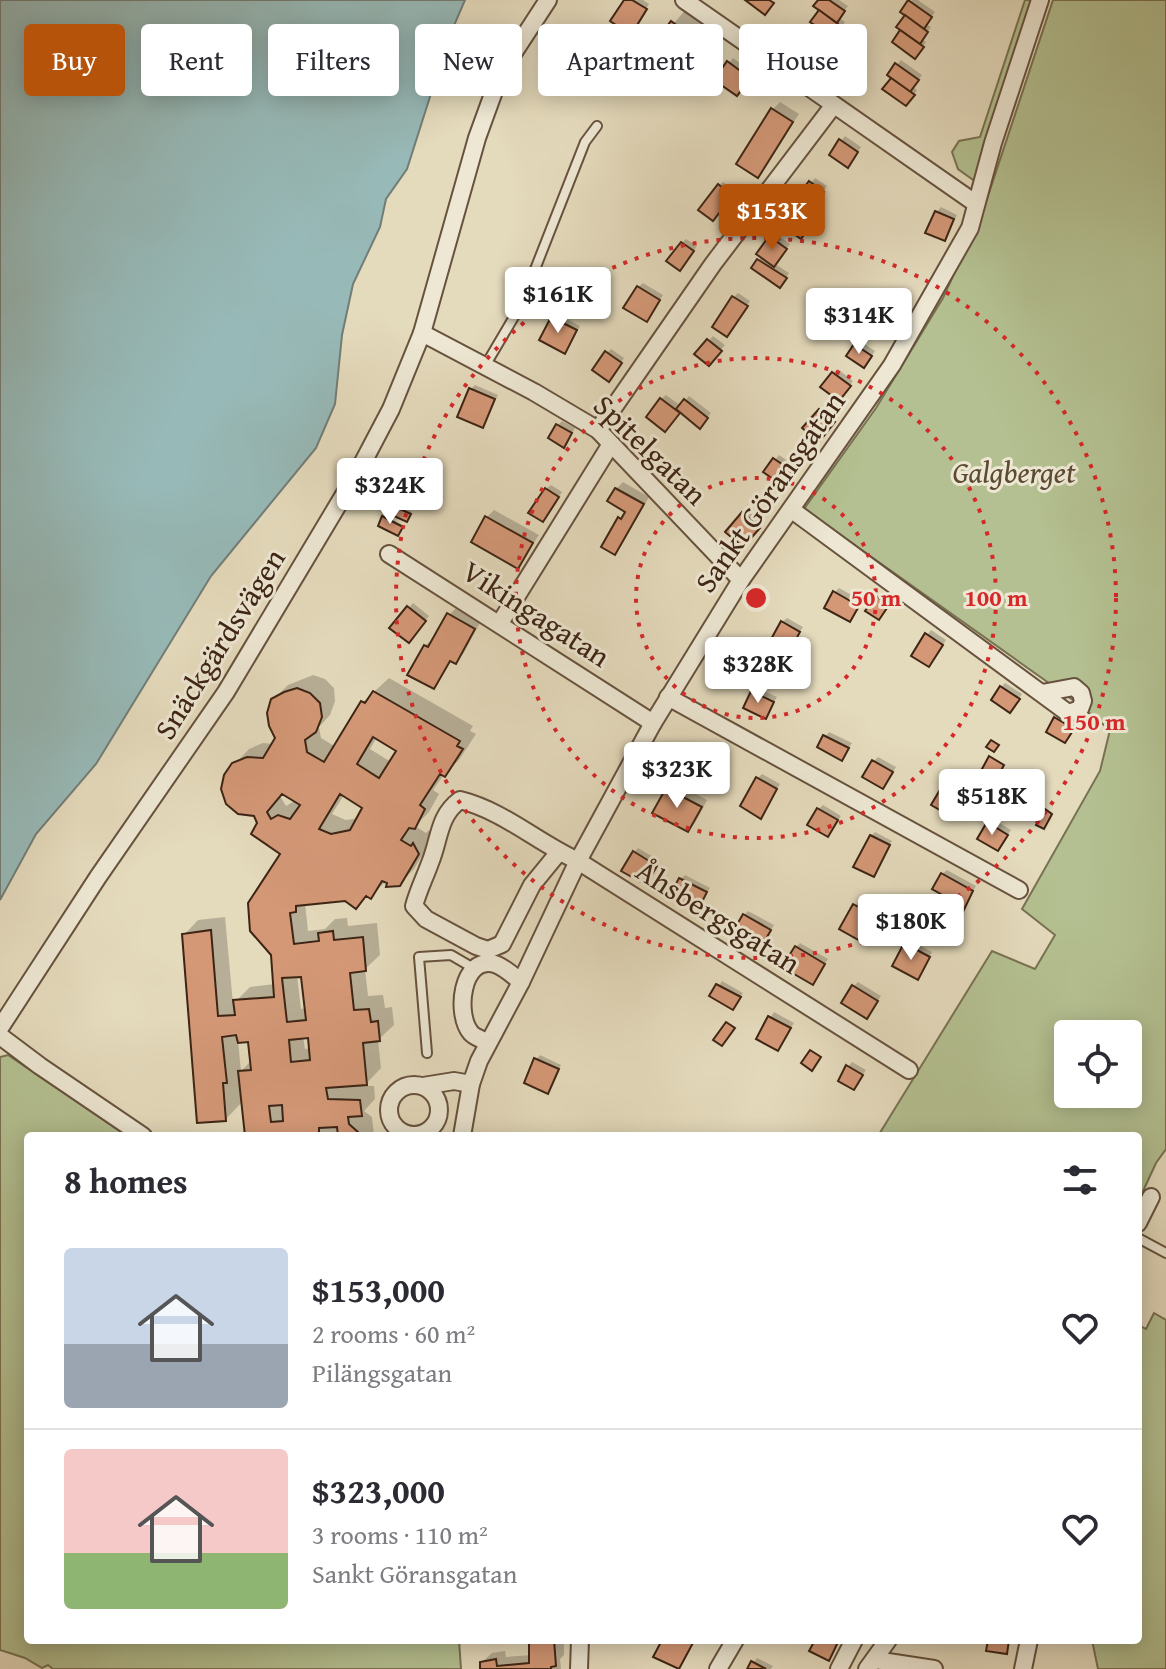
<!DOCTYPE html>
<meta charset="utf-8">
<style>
:root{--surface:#fff;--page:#f7f7f7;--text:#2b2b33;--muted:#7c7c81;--line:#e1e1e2;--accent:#b45309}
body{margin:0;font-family:"Gentium Book Plus",serif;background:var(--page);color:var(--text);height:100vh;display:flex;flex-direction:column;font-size:30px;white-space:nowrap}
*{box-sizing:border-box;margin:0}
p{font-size:26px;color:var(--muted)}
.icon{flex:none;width:44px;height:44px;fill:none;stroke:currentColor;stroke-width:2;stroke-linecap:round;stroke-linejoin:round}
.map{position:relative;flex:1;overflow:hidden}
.panel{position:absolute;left:24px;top:1132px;width:1118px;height:512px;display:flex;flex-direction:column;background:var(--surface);border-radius:8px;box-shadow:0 4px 20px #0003}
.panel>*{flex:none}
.top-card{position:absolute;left:24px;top:24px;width:1118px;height:72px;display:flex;gap:16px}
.fabs{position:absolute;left:1054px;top:1020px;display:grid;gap:16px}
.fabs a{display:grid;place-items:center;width:88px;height:88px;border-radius:8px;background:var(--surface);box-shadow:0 4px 20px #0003;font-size:40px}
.price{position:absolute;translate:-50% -68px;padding:0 18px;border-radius:8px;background:#fff;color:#222;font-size:26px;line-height:52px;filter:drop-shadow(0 2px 4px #0008)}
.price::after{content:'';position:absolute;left:50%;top:48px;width:24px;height:18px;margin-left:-12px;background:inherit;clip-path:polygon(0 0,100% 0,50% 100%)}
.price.active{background:var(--accent);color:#fff}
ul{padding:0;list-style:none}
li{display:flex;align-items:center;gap:24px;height:200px;padding:0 40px}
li+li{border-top:2px solid var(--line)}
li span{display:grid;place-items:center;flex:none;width:224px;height:160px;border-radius:8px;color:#555}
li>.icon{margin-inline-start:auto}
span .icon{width:96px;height:96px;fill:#fffc;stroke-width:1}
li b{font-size:34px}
h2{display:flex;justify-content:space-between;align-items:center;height:96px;padding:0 40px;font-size:34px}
.chip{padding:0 28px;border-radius:8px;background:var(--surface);box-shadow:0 4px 20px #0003;font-size:28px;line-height:72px}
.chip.active{background:var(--accent);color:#fff}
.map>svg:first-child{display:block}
</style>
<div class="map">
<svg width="1166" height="1669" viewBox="0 0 1166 1669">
<rect width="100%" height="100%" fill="#e4dabc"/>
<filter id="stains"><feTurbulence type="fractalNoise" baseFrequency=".0025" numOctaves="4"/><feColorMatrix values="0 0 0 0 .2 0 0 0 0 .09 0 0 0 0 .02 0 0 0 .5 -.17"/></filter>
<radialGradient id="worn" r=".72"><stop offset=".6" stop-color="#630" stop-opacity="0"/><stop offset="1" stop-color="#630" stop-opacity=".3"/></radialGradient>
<g fill="#b4c091" stroke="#787252" stroke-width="2" fill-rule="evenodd">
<polygon points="1025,0 1036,0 976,182 958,169 952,152 959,141 980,137"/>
<path d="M1053,0H1166V1149L1156,1163L1138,1202V1136H878L992,951L1035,969L1055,935L1022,909L1100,771L1110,730L1077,703L804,509L876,408L943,298L984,208ZM1068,1034H1128V1094H1068Z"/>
<polygon points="8,1055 127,1136 28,1136 28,1640 459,1640 461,1669 53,1669 48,1665 42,1668 25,1658 0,1650 0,1057"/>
<polygon points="1154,1313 1166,1320 1166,1669 1098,1669 1092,1640 1138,1640 1138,1325 1146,1329"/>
</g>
<polygon fill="#97b9b7" stroke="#737d76" stroke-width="2" points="0,0 465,0 449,37 407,169 386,199 380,227 353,284 342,335 335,404 316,448 211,576 96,764 36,834 0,900"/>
<g fill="#0003" fill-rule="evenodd">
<polygon points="626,0 643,0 649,4 635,28"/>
<polygon points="820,0 839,0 848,6 839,18 845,22 836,34 841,37 832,49 837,52 829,62 805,51 813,39 822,10"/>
<polygon points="912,0 918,0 935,12 926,24 931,27 922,39 926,42 919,52 895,41 903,29 907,15 903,11"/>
<polygon points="687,8 711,25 681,59 658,42"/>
<polygon points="613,24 632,41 614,61 595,44"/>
<polygon points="733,58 753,73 740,90 729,63"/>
<polygon points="901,60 922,75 913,87 917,90 910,100 890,74"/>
<polygon points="780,102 799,114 758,176 773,109"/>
<polygon points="845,136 861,147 852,161 841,141"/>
<polygon points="815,178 827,186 815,203 799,199"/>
<polygon points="723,182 735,190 717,214 719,186"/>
<polygon points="941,207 957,215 944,239 937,212"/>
<polygon points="792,212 810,224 805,232 783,224"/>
<polygon points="775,233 790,244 775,264 789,273 784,281 759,260 763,256 759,253"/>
<polygon points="686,239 697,246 684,264 682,243"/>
<polygon points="643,283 663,295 651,315 638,287"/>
<polygon points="738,293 750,301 731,331 734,297"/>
<polygon points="557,314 580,326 569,347 553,318"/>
<polygon points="713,336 725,345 713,359 697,354"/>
<polygon points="860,341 875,351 868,361 856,345"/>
<polygon points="611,349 624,358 613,375 607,353"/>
<polygon points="838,369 853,381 843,395 833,373"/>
<polygon points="475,385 498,395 482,425 471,389"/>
<polygon points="666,395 681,406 689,396 711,413 704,422 680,410 669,425 661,399"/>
<polygon points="824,406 838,417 823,435 805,428"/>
<polygon points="562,421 575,428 568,441 558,425"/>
<polygon points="779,455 795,466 786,478 766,471"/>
<polygon points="411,476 434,488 425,501 406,480"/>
<polygon points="623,482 649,497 621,546 614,553 603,547 620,518 627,511 616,489"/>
<polygon points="551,485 562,492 547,515 546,489"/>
<polygon points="392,503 412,512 409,518 388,511"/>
<polygon points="747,509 763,522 743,544 728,532"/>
<polygon points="494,510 539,535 518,566 487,517"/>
<polygon points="385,516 403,525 399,532 384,517"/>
<polygon points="839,588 862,601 850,620 834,593"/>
<polygon points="881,593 892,600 882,614 877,597"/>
<polygon points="413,603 429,616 413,637 392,628"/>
<polygon points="456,608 481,621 463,654 456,661 452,659 434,687 425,646 432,639 435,640 449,615"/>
<polygon points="787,618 803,627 789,649 782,622"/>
<polygon points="931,630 946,640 933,660 927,635"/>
<path d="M313,675L325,679L334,688L335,701L330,715L319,727L321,738L336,747L363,702L389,678L473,726L470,731L476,734L459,760L444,774L433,790L439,794L429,812L415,826L426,833L429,830L432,838L414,869L399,884L386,881L371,896L368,894L305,903L308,931L325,929L335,919L347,918L348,926L377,923L380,955L365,969L368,996L383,995L385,1008L392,1007L394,1025L378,1040L381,1068L364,1086H374L375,1099L364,1111L372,1117L374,1136H247L243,1101L226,1119L184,935L198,920L225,917L233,1004L250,987L275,984L282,853L260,824L234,765L249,749L263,743L274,744L277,738L273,700L288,685ZM377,737L399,750L391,762L370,749ZM283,793L296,800L286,806L280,796ZM344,795L364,807L359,818L346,820L332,814ZM303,974L307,1008L301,1009L297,975ZM309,1035L311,1048L305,1049L303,1036ZM250,1040L252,1060L241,1071L238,1041Z"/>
<polygon points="1005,683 1022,694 1014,706 1001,687"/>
<polygon points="757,688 777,697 765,717 753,692"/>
<polygon points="1060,714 1077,724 1069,736 1056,718"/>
<polygon points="829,732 852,743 842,758 819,746"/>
<polygon points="878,757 896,767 887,782 874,761"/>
<polygon points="762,774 780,784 761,816 757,779"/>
<polygon points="674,782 707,800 695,823 688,830 667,789"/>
<polygon points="946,785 964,796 956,811 942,789"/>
<polygon points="823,805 841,816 828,835 819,809"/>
<polygon points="993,819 1011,830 998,849 989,823"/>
<polygon points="875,832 892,841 873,875 871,836"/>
<polygon points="638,848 660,861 650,878 634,853"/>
<polygon points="947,870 976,886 957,919 942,874"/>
<polygon points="685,875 710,888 696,909 681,879"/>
<polygon points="859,901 878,912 866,935 855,906"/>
<polygon points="748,911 774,925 759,949 744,915"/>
<polygon points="910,940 932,952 922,973 906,945"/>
<polygon points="800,943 828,959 813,983 796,947"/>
<polygon points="722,981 743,993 733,1008 712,996"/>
<polygon points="858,982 881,996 871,1012 854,986"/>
<polygon points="774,1012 794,1023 778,1049 758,1038"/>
<polygon points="540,1055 561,1065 548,1091 536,1060"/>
<polygon points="852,1062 866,1070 854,1088 848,1067"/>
<polygon points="531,1640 564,1640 564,1655 560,1659 561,1669 482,1669 482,1662 492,1653 505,1651 506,1657 531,1655"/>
<polygon points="817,1640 840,1640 828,1659 812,1650"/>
<polygon points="757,1658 773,1666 771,1669 749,1669"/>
</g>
<g fill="#d49877" stroke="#3d2414" stroke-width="2" fill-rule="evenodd">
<polygon points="624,0 632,0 647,9 631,35 610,21"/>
<polygon points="745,0 769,0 774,3 765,15"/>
<polygon points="818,0 829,0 845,11 837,23 813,6"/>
<polygon points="908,0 932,17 924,29 900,12"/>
<polygon points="819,10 842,27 834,39 810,22"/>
<polygon points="905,15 928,32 920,44 896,27"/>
<polygon points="671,21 698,41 681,62 655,42"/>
<polygon points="815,25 838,42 830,54 806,37"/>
<polygon points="607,27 629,46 614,64 592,45"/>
<polygon points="900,30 924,47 915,59 892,42"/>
<polygon points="810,40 834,57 825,68 802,52"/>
<polygon points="727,61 750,78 737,96 714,80"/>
<polygon points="895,63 919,80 910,92 887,75"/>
<polygon points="891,78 915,95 906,106 882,89"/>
<polygon points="771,108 793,122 758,178 736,164"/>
<polygon points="839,139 858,152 848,168 829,155"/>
<polygon points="809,181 824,192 811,210 796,199"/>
<polygon points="718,184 732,196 713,221 698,210"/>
<polygon points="935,211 954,219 945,241 925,233"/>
<polygon points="786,215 808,229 801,239 780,224"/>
<polygon points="769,236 787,249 774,267 756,254"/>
<polygon points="681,242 694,251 680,271 666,261"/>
<polygon points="757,259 787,278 780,288 751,268"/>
<polygon points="637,286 660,300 647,322 623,308"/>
<polygon points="886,293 904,302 897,315 880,306"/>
<polygon points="732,296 748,306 727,337 712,327"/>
<polygon points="551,317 577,330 565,354 539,340"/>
<polygon points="707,339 722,351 709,366 694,354"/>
<polygon points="854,344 872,356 864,368 846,356"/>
<polygon points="605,351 622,363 609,382 592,370"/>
<polygon points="832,372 851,386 839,401 820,387"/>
<polygon points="469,388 495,399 483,428 457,417"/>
<polygon points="660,398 680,413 665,432 646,417"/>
<polygon points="684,399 708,418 700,429 676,409"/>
<polygon points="819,409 835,422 819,442 802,428"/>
<polygon points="556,424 572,433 564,448 548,438"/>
<polygon points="773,458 792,471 782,485 763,472"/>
<polygon points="405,479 431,493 425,504 399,490"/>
<polygon points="545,488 559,497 543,522 528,513"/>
<polygon points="615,488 644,504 615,555 601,547 618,517 621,519 625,512 607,501"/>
<polygon points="389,504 411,514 407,522 385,512"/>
<polygon points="742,512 760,528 743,547 725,532"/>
<polygon points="382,516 403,527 398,536 378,526"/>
<polygon points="485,516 533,543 518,569 471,542"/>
<polygon points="833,591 859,606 850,622 824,608"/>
<polygon points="876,596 889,605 879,620 865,611"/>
<polygon points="407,606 426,621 409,643 389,628"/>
<polygon points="447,613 475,629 456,664 450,661 434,689 407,675 424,645 428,647"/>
<polygon points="781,621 800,632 789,652 770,641"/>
<polygon points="925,633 943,645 929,667 911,656"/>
<polygon points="1000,686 1020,699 1010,713 991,700"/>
<path d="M297,688L310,693L320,703L322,717L316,732L305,740L307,752L324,762L361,701L365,703L373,691L460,741L457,746L463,749L445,777L440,774L420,805L425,809L415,829L409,828L401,840L411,846L413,843L419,854L400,886L386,887L387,883L382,881L371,899L366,896L356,909L345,901L296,906V912L290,913L294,944L319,941L318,933L333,931L334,940L363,937L366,971L350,973L354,1010L369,1009L371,1022L378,1021L380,1041L363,1043L367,1085L326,1088L328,1099L360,1100L362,1116L348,1117L349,1124L358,1132L359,1136H338L337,1127L319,1128V1136H245L238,1071L251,1070L248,1042L238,1043L236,1035L222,1037L227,1083H223L226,1121L197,1123L182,934L211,930L218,1016L235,1015L233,1000L274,997L271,955L250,931L248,903L280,854L251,834L257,823L254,816L238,814L226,804L221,789L224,775L232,763L247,757L263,758L275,738L269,726L267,713L271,699L284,692ZM373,737L396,751L379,778L357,764ZM282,794L300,805L290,819L278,815L271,819L267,812ZM340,794L362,808L350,830L331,834L319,829ZM301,977L306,1020L287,1022L282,978ZM308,1038L310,1060L291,1062L289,1040ZM282,1105L283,1121L271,1122L269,1106Z"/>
<polygon points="751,691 774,702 766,719 743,708"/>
<polygon points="1054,717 1074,729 1065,743 1046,732"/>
<polygon points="823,735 849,748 842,761 817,747"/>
<polygon points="991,740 999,745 994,752 986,747"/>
<polygon points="989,756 1004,765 997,778 982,769"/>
<polygon points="872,760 893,772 883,789 862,777"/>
<polygon points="756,777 777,789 761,819 740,806"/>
<polygon points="666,788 702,807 688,832 652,813"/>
<polygon points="941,788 962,800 952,817 931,805"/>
<polygon points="817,808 838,820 828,837 807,825"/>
<polygon points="1045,809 1052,814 1044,829 1036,825"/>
<polygon points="987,822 1008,835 998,851 977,839"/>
<polygon points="870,835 890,845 874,877 853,867"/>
<polygon points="633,851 657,866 646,885 621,871"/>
<polygon points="941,873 973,891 958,922 938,911 946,897 932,889"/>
<polygon points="679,878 707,892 697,912 669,897"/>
<polygon points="853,904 876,917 862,942 839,929"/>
<polygon points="743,914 771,930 759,951 731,935"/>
<polygon points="904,943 930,957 918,980 892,966"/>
<polygon points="795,946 825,964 813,985 782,967"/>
<polygon points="716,984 741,997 733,1010 709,996"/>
<polygon points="852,985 878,1001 867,1019 841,1003"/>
<polygon points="768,1016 791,1028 778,1051 756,1039"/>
<polygon points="726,1022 735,1028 722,1046 713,1040"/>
<polygon points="810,1050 821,1057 812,1071 801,1063"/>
<polygon points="534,1058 559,1069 548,1094 524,1083"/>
<polygon points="846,1065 863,1075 854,1090 838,1081"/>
<polygon points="529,1640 554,1640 556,1666 551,1667 551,1669 480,1669 480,1662 496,1659 497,1666 529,1663"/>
<polygon points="662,1640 694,1641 679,1669 653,1657"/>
<polygon points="815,1640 838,1642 829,1661 809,1651"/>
<polygon points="988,1640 1009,1640 1007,1654 986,1651"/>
<polygon points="751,1661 766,1669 747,1669"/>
</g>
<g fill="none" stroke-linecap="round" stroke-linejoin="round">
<defs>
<g id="lane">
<polyline points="485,366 521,305 585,142 597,126"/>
<polyline points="427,1053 419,957 451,955 475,969"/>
<polyline points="1138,1238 1166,1253"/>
</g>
<g id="street">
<polyline points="684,0 975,203"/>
<polyline points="422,333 534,392 598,430 741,580"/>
<polyline points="598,430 713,264 833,106"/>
<polyline points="792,510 1068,713 1080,709 1083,701 1081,693 1074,687 1042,693"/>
<polyline points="389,554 653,723"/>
<polyline points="500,623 611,444"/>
<polyline points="668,697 1019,890"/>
<path d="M559,852L532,885L502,944L488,950L476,946L426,919L414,906C418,891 425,877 430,863C440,839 438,816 460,800C504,811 538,843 578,861L909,1070"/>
<polyline points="0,1028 98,877 226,692 360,468 391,409 422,333 477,138 501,72 548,0"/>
<polyline points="0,1036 40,1066 143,1136"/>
<path d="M488,1043C484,1040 474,1037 471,1033C455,1015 461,955 495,964C504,967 514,976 521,982"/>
<circle cx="414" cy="1110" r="25"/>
<polyline points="423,1086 454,1081 471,1084"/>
<polyline points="462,1136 471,1084 479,1061 521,982 578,861 653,723 741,580 892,365 970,228 993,143 1040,0"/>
<polyline points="1138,1223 1151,1197"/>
<polyline points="875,1660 934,1669"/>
<polyline points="579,1669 580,1640"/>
<polyline points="718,1669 735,1640"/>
<polyline points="839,1669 854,1640"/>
<polyline points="867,1669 888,1640"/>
<polyline points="1023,1669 1029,1640"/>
</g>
</defs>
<use href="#lane" stroke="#67523e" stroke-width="12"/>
<use href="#street" stroke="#67523e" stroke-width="20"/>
<use href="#lane" stroke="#ede7d3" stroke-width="8"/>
<use href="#street" stroke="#ede7d3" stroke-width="16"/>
</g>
<g fill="none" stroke="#d62828" stroke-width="4" stroke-dasharray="4 8">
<circle cx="756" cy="598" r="120"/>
<circle cx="756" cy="598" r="240"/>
<circle cx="756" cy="598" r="360"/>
</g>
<g text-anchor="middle" stroke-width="6" stroke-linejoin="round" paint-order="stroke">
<g font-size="30" fill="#3d2414" stroke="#ede7d3">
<text transform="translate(650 450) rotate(44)" y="10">Spitelgatan</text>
<text transform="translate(770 492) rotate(-55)" y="10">Sankt Göransgatan</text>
<text transform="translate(536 614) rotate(33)" y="10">Vikingagatan</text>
<text transform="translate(220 644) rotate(-58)" y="10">Snäckgärdsvägen</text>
<text transform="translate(718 917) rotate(32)" y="10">Åhsbergsgatan</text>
</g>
<g font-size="30" font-style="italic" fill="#5b4b33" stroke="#ede7d3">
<text x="1014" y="483">Galgberget</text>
</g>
</g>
<circle cx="756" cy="598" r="12" fill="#d62828" stroke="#ede7d3" stroke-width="4"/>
<g font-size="24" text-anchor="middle" font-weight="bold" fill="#d62828" stroke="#ede7d3" stroke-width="6" stroke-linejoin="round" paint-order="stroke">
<text x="876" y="606">50 m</text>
<text x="996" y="606">100 m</text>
<text x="1094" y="730">150 m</text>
</g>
<rect width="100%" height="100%" filter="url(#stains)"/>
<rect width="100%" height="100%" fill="url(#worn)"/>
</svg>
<div class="fabs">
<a><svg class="icon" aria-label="locate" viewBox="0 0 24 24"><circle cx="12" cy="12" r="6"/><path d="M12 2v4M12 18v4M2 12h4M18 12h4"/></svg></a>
</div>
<b class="price active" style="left:772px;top:252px">$153K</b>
<b class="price" style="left:558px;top:335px">$161K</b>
<b class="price" style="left:859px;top:356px">$314K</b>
<b class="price" style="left:390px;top:526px">$324K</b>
<b class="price" style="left:758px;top:705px">$328K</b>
<b class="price" style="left:677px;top:810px">$323K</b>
<b class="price" style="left:992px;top:837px">$518K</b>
<b class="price" style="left:911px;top:962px">$180K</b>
<div class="top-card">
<a class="chip active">Buy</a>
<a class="chip">Rent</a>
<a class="chip">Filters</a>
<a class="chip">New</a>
<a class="chip">Apartment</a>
<a class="chip">House</a>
</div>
<section class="panel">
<h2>8 homes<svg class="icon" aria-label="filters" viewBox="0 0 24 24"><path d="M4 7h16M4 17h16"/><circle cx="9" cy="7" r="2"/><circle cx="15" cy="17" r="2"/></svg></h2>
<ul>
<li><span style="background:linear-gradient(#c9d6e8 60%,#9aa5b1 0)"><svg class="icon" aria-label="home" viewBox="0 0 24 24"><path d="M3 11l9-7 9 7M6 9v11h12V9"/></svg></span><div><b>$153,000</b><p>2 rooms · 60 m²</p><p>Pilängsgatan</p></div><svg class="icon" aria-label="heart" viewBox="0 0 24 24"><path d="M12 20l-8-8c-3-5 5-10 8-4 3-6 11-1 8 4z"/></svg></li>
<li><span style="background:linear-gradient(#f6c9c9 65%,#8fb573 0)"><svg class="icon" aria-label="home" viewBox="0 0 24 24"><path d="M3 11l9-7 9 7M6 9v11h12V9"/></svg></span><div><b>$323,000</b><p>3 rooms · 110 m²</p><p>Sankt Göransgatan</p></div><svg class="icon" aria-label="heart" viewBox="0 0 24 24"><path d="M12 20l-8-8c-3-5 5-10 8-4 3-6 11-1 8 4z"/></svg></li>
</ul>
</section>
</div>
